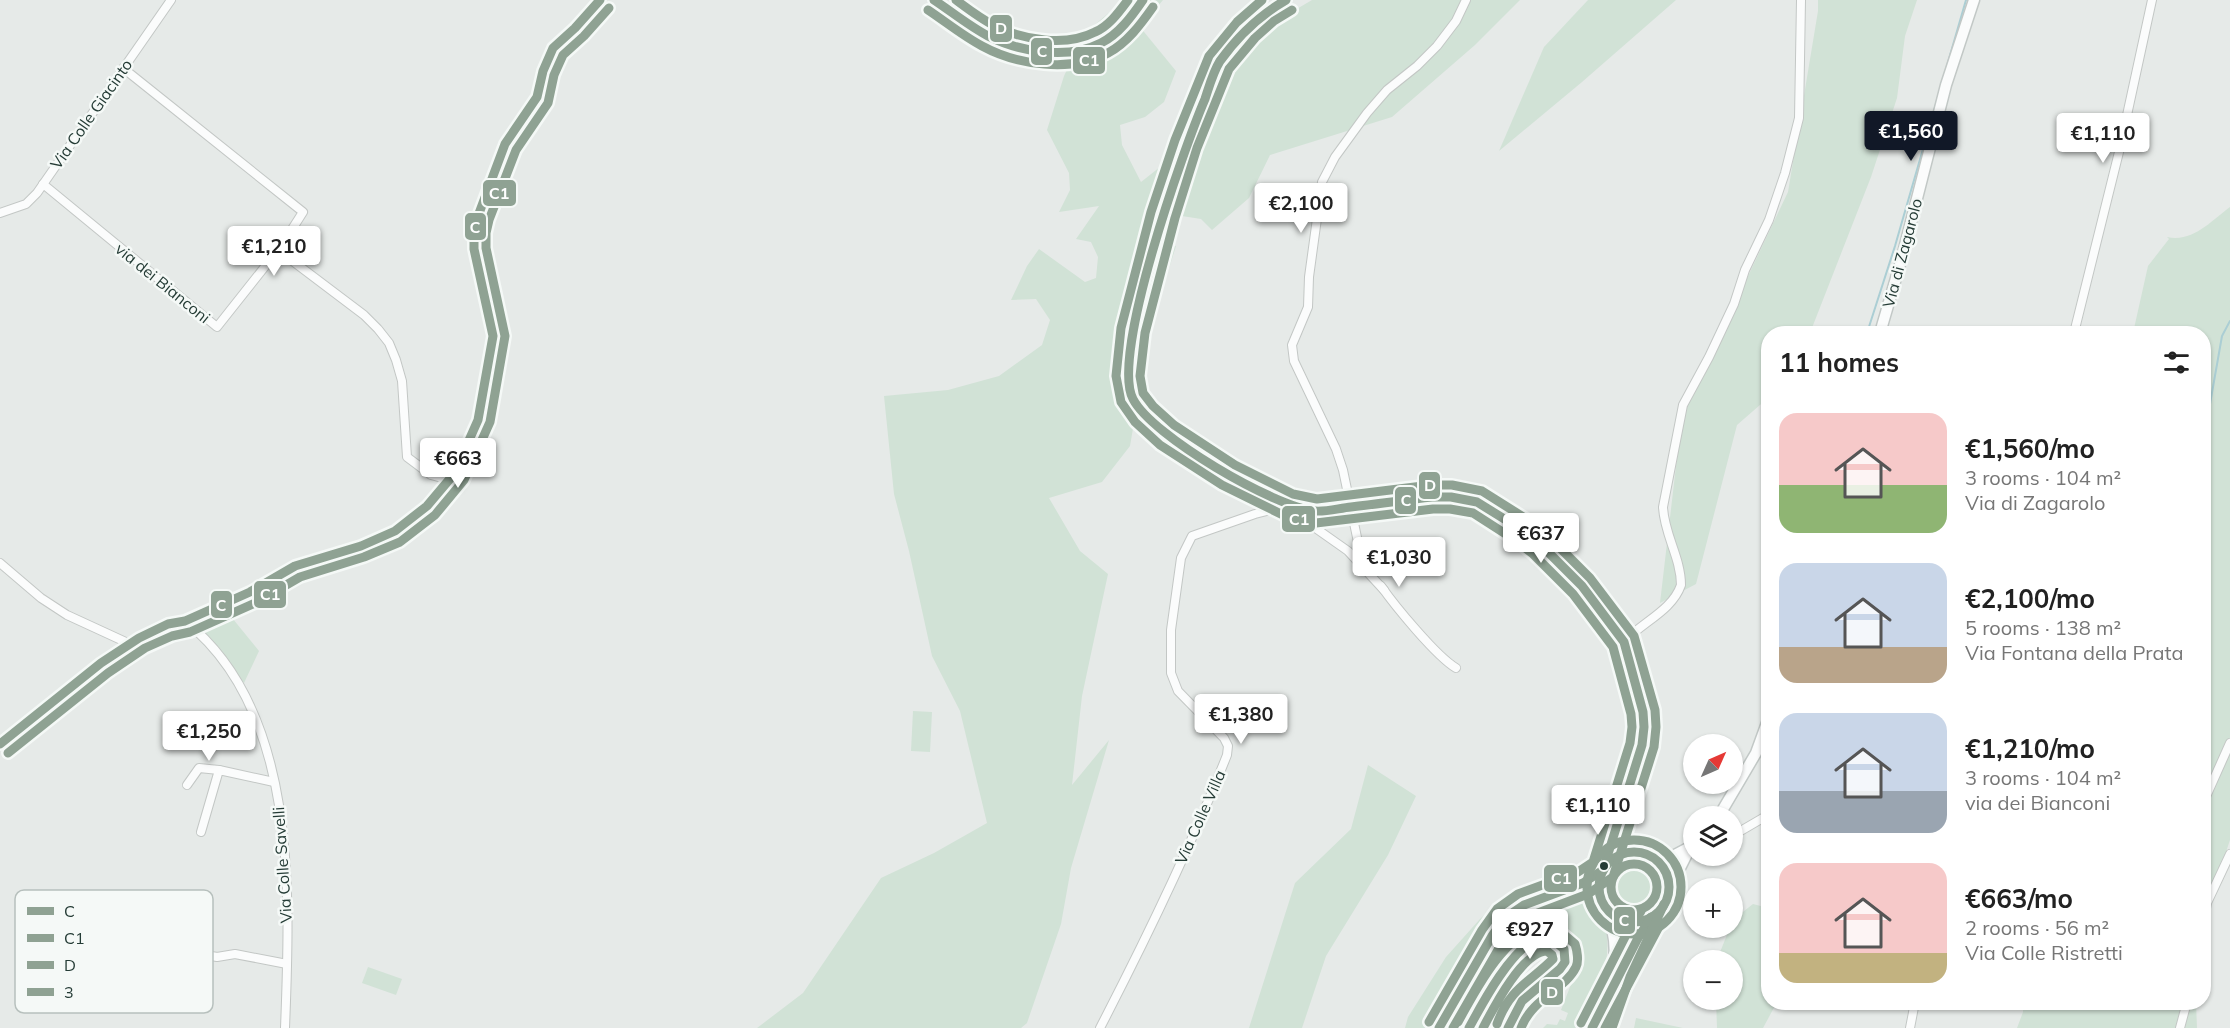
<!DOCTYPE html>
<meta charset="utf-8">
<style>
:root{--surface:#fff;--page:#f2f2f2;--text:#222;--muted:#767676;--accent:#111827}
body{margin:0;font-family:Mulish,sans-serif;background:var(--page);color:var(--text);height:100vh;display:flex;flex-direction:column;font-size:22px;white-space:nowrap}
*{box-sizing:border-box;margin:0}
p{font-size:20px;color:var(--muted)}
.icon{flex:none;width:33px;height:33px;fill:none;stroke:currentColor;stroke-width:2;stroke-linecap:round;stroke-linejoin:round}
.map{position:relative;flex:1;overflow:hidden}
.sheet{position:absolute;left:1761px;top:326px;width:450px;height:684px;display:flex;flex-direction:column;background:var(--surface);border-radius:24px;box-shadow:0 2px 4px #0004}
.sheet>*{flex:none}
.needle{width:39px;rotate:45deg}
.buttons{position:absolute;left:1683px;top:734px;display:grid;gap:12px}
.buttons a{display:grid;place-items:center;width:60px;height:60px;border-radius:50%;background:var(--surface);box-shadow:0 2px 4px #0004;font-size:30px}
.price{position:absolute;translate:-50% -51px;padding:0 14px;border-radius:6px;background:#fff;color:#222;font-size:20px;line-height:39px;filter:drop-shadow(0 2px 3px #0008)}
.price::after{content:'';position:absolute;left:50%;top:36px;width:18px;height:14px;margin-left:-9px;background:inherit;clip-path:polygon(0 0,100% 0,50% 100%)}
.price.active{background:var(--accent);color:#fff}
ul{padding:0;list-style:none}
li{display:flex;align-items:center;gap:18px;height:150px;padding:0 18px}
li span{display:grid;place-items:center;flex:none;width:168px;height:120px;border-radius:18px;color:#555}
li>.icon{margin-inline-start:auto}
span .icon{width:72px;height:72px;fill:#fffc;stroke-width:1}
li b{font-size:26px}
h2{display:flex;justify-content:space-between;align-items:center;height:72px;padding:0 18px;font-size:26px}
.map>svg:first-child{display:block}
</style>
<div class="map">
<svg width="2230" height="1028" viewBox="0 0 2230 1028">
<rect width="100%" height="100%" fill="#e6eae8"/>
<g fill="#d1e2d6">
<polygon points="1120,0 1163,0 1140,27 1176,71 1164,102 1145,117 1120,125 1122,145 1141,182 1160,167 1219,107 1231,65 1266,27 1312,0 1520,0 1475,45 1392,117 1270,155 1249,198 1212,230 1201,219 1150,211 1139,251 1176,246 1150,329 1130,446 1102,482 1049,498 1080,551 1108,574 1082,696 1072,785 1109,740 1071,868 1061,924 1027,1023 1021,1028 757,1028 803,993 881,878 934,853 987,823 960,711 932,656 909,551 894,494 884,396 948,390 999,376 1042,345 1050,320 1036,299 1011,300 1027,266 1039,249 1085,282 1096,278 1098,257 1091,242 1076,239 1099,206 1059,212 1070,190 1069,173 1047,130 1064,76 1085,33 1118,5"/>
<polygon points="1588,0 1676,0 1582,82 1499,151 1544,47"/>
<polygon points="1818,0 1917,0 1905,36 1897,98 1871,177 1810,333 1768,333 1768,398 1737,425 1696,584 1660,603 1682,415 1788,192 1818,11"/>
<path d="M2230,207V840L2204,917V333H2133L2148,266L2169,239L2167,237C2193,243 2212,220 2230,207Z"/>
<polygon points="224,608 259,651 244,683 216,645 193,621"/>
<polygon points="913,711 932,712 930,752 911,751"/>
<polygon points="1368,765 1416,796 1388,855 1326,956 1302,1028 1249,1028 1295,883 1351,829"/>
<circle cx="1635" cy="888" r="29"/>
<path d="M1552,881C1561,885 1583,892 1590,899C1624,937 1600,988 1586,1028H1543L1547,1024L1557,1025L1560,1019L1565,1021L1568,1013L1561,1010L1577,969L1575,956L1563,939L1546,933L1537,934L1519,945L1510,954L1483,989L1471,1028H1405L1408,1017L1446,957L1480,919L1507,894Z"/>
<polygon points="1753,904 1768,908 1767,948 1768,957 1768,1002 1777,1002 1763,1028 1717,1028 1716,999 1732,999 1732,960 1717,960 1730,927 1732,927 1734,919"/>
<polygon points="368,967 402,979 396,995 362,983"/>
<polygon points="2023,1002 2196,1002 2197,1028 2017,1028 2023,1012"/>
<polygon points="1636,1018 1683,1028 1634,1028"/>
</g>
<g fill="none" stroke-linecap="round" stroke-linejoin="round">
<g stroke="#abced4" stroke-width="2">
<polyline points="1867,333 1895,246 1966,0"/>
<polyline points="2204,438 2222,336 2230,321"/>
</g>
<defs>
<g id="minor">
<polyline points="43,184 217,327 282,245 303,212 123,68"/>
<polyline points="0,213 26,204 37,193 171,0"/>
<polyline points="278,250 364,315 378,329 389,343 396,360 402,381 407,457 431,475 449,480"/>
<polyline points="2074,333 2119,152 2152,0"/>
<polyline points="0,563 41,598 67,615 130,644"/>
<polyline points="1369,568 1359,547 1343,470 1336,449 1294,361 1292,345 1308,307 1309,277 1322,182 1335,157 1367,113 1387,90 1417,66 1437,46 1456,21 1466,0"/>
<path d="M1381,586C1395,606 1436,656 1456,668"/>
<path d="M185,621C299,711 290,897 285,1028"/>
<path d="M1624,642C1642,622 1672,611 1681,585C1681,558 1664,534 1663,507L1683,405L1709,357L1734,304L1745,270L1769,220L1785,173L1799,118L1801,0"/>
<polyline points="0,744 101,663 139,638 168,624 185,621 250,592 295,566 361,546 395,531 427,506 454,474 478,420 493,336 474,249 474,232 478,216 505,144 537,97 543,71 553,48 575,28 600,0"/>
<polyline points="187,785 199,768 219,770"/>
<polyline points="2204,801 2230,743"/>
<polyline points="201,832 219,770 274,782"/>
<polyline points="1732,836 1768,815"/>
<path d="M1572,891C1588,888 1595,895 1605,906"/>
<polyline points="101,917 206,955 217,957 235,954 287,964"/>
<polyline points="2204,919 2207,903 2230,854"/>
<path d="M1100,1028C1146,939 1190,849 1227,755L1228,746L1224,738L1178,691L1171,673V630L1181,558L1192,536L1255,514L1289,505L1304,520L1348,551L1384,590"/>
<polyline points="1439,1028 1492,936 1505,918 1524,905 1583,883 1603,870"/>
<path d="M1469,1028C1481,1006 1533,904 1564,949L1565,962L1560,969C1537,987 1517,999 1508,1028"/>
<polyline points="1612,1028 1630,977 1664,904"/>
<polyline points="1910,1028 1915,1002"/>
<polyline points="2180,1028 2187,1002"/>
</g>
<g id="tertiary">
<path d="M934,0C952,11 969,25 988,36C1018,51 1071,59 1101,43C1119,33 1132,16 1143,0"/>
<polyline points="1286,0 1267,11 1246,30 1219,63 1186,144 1163,215 1133,331 1128,376 1132,398 1144,414 1167,435 1229,475 1289,505 1316,511 1432,497 1451,497 1477,502 1522,530 1541,545 1582,586 1624,642 1643,712 1644,727 1642,745 1603,870"/>
<path d="M1621,815C1622,836 1633,847 1651,856"/>
</g>
<g id="secondary">
<polyline points="1880,333 1901,261 1946,85 1974,0"/>
<polyline points="1719,816 1756,753 1768,720"/>
<circle cx="1634" cy="887" r="35"/>
<polyline points="1652,856 1669,858 1690,847"/>
<polyline points="1669,890 1690,848"/>
<polyline points="1611,993 1637,940 1651,917"/>
<path d="M1591,1028C1605,979 1627,964 1606,910"/>
</g>
</defs>
<use href="#minor" stroke="#c3c7c5" stroke-width="10"/>
<use href="#tertiary" stroke="#c3c7c5" stroke-width="11"/>
<use href="#secondary" stroke="#c2c8c6" stroke-width="13"/>
<use href="#minor" stroke="#fbfcfc" stroke-width="8"/>
<use href="#tertiary" stroke="#fbfcfc" stroke-width="9"/>
<use href="#secondary" stroke="#fbfcfc" stroke-width="10"/>
<defs>
<g id="bus-1">
<path d="M934,0C952,12 969,26 988,36C1020,52 1068,60 1101,43C1119,34 1132,16 1143,0"/>
<path d="M1286,0C1260,15 1238,36 1220,61C1213,72 1209,87 1205,99C1184,148 1110,356 1133,399C1152,436 1274,507 1315,511C1326,512 1340,508 1351,507C1378,504 1405,500 1432,497H1451L1477,502L1522,530L1541,545L1582,586L1624,642L1643,712L1644,727L1642,745L1603,870L1583,883L1524,905L1505,918L1492,936L1439,1028"/>
<polyline points="0,744 101,663 139,638 168,624 185,621 250,592 295,566 361,546 395,531 427,506 454,474 478,420 493,336 474,249 474,232 478,216 505,144 537,97 543,71 553,48 575,28 600,0"/>
<circle cx="1634" cy="887" r="35"/>
<path d="M1469,1028C1482,1004 1511,949 1537,939C1541,938 1547,939 1552,939L1564,949L1565,962L1560,969L1522,1001L1508,1028"/>
<polyline points="1592,1028 1637,940 1651,917"/>
</g>
<g id="bus-2">
<polyline points="1262,0 1237,22 1209,56 1175,140 1151,212 1121,328 1116,376 1121,402 1135,422 1160,445 1222,485 1285,516 1316,523 1433,509 1450,509 1473,513 1515,540 1533,554 1573,594 1613,647 1631,714 1632,727 1630,743 1593,862 1578,872 1518,894 1497,909 1482,930 1429,1022"/>
<path d="M928,10C946,22 963,36 982,46C1017,65 1071,73 1108,53C1127,43 1141,24 1153,7"/>
<polyline points="8,753 108,673 145,648 172,636 190,632 255,603 300,577 364,557 400,542 435,515 464,480 490,422 505,336 486,248 486,233 489,220 516,150 548,103 554,75 563,55 584,36 609,8"/>
<circle cx="1634" cy="887" r="47"/>
<path d="M1483,1028C1494,1007 1522,952 1547,951L1552,955L1553,959C1529,983 1510,988 1497,1024"/>
<polyline points="1605,1028 1661,923"/>
</g>
<g id="bus-3">
<path d="M956,0C968,9 981,19 995,26C1023,40 1066,47 1095,32C1109,26 1119,12 1128,0"/>
<polyline points="1292,10 1274,21 1255,38 1229,69 1197,148 1175,218 1145,333 1140,376 1143,393 1153,406 1174,425 1235,465 1293,494 1317,499 1431,485 1452,485 1482,491 1528,520 1549,537 1590,578 1634,636 1655,710 1656,727 1654,747 1613,877 1588,894 1530,916 1514,927 1502,943 1453,1028"/>
<circle cx="1634" cy="887" r="23"/>
<path d="M1458,1022C1477,988 1509,921 1555,927L1575,944C1577,950 1579,961 1576,967C1565,990 1533,997 1521,1028"/>
<polyline points="1581,1023 1626,935 1641,911"/>
</g>
<polyline id="bus-4" points="1612,1028 1630,977 1664,904"/>
</defs>
<use href="#bus-1" stroke="#f5f9f7" stroke-width="14"/>
<use href="#bus-2" stroke="#f5f9f7" stroke-width="14"/>
<use href="#bus-3" stroke="#f5f9f7" stroke-width="14"/>
<use href="#bus-4" stroke="#f5f9f7" stroke-width="14"/>
<use href="#bus-1" stroke="#8fa293" stroke-width="9"/>
<use href="#bus-2" stroke="#8fa293" stroke-width="9"/>
<use href="#bus-3" stroke="#8fa293" stroke-width="9"/>
<use href="#bus-4" stroke="#8fa293" stroke-width="9"/>
</g>
<circle fill="#253c36" stroke="#f5f9f7" stroke-width="2" cx="1604" cy="866" r="5"/>
<g text-anchor="middle" stroke-width="5" stroke-linejoin="round" paint-order="stroke">
<g font-size="16" fill="#253c36" stroke="#f5f9f7">
<text transform="translate(91 114) rotate(-55)" y="6">Via Colle Giacinto</text>
<text transform="translate(1902 253) rotate(-75)" y="6">Via di Zagarolo</text>
<text transform="translate(163 283) rotate(39)" y="6">via dei Bianconi</text>
<text transform="translate(1200 817) rotate(-66)" y="6">Via Colle Villa</text>
<text transform="translate(282 865) rotate(-94)" y="6">Via Colle Savelli</text>
</g>
</g>
<rect x="15" y="890" width="198" height="123" rx="9" fill="#f5f9f7" stroke="#b7c0bd" stroke-width="1.5"/>
<rect x="27" y="907" width="27" height="8" fill="#8fa293"/>
<rect x="27" y="934" width="27" height="8" fill="#8fa293"/>
<rect x="27" y="961" width="27" height="8" fill="#8fa293"/>
<rect x="27" y="988" width="27" height="8" fill="#8fa293"/>
<g font-size="16" fill="#253c36">
<text x="64" y="917">C</text>
<text x="64" y="944">C1</text>
<text x="64" y="971">D</text>
<text x="64" y="998">3</text>
</g>
<g stroke="#f5f9f7" stroke-width="2">
<rect x="989" y="14" width="24" height="29" rx="6" fill="#8fa293"/>
<rect x="1030" y="37" width="23" height="29" rx="6" fill="#8fa293"/>
<rect x="1072" y="46" width="34" height="29" rx="6" fill="#8fa293"/>
<rect x="482" y="179" width="35" height="28" rx="6" fill="#8fa293"/>
<rect x="464" y="212" width="23" height="29" rx="6" fill="#8fa293"/>
<rect x="1418" y="471" width="23" height="29" rx="6" fill="#8fa293"/>
<rect x="1394" y="486" width="23" height="29" rx="6" fill="#8fa293"/>
<rect x="1281" y="505" width="35" height="28" rx="6" fill="#8fa293"/>
<rect x="253" y="580" width="34" height="29" rx="6" fill="#8fa293"/>
<rect x="210" y="590" width="23" height="29" rx="6" fill="#8fa293"/>
<rect x="1543" y="864" width="35" height="29" rx="6" fill="#8fa293"/>
<rect x="1613" y="906" width="23" height="29" rx="6" fill="#8fa293"/>
<rect x="1540" y="978" width="24" height="28" rx="6" fill="#8fa293"/>
</g>
<g font-size="16" text-anchor="middle" font-weight="bold" fill="#fff">
<text x="1001" y="34">D</text>
<text x="1042" y="57">C</text>
<text x="1089" y="66">C1</text>
<text x="499" y="199">C1</text>
<text x="475" y="233">C</text>
<text x="1430" y="491">D</text>
<text x="1406" y="506">C</text>
<text x="1299" y="525">C1</text>
<text x="270" y="600">C1</text>
<text x="221" y="611">C</text>
<text x="1561" y="884">C1</text>
<text x="1624" y="926">C</text>
<text x="1552" y="998">D</text>
</g>
</svg>
<div class="buttons">
<a><svg class="needle" viewBox="-14 -14 28 28"><path d="M0-13l5 13h-10z" fill="#e53935"/><path d="M0 13l5-13h-10z" fill="#767676"/></svg></a>
<a><svg class="icon" aria-label="layers" viewBox="0 0 24 24"><path d="M12 4l9 5-9 5-9-5zM3 14l9 5 9-5"/></svg></a>
<a>+</a>
<a>−</a>
</div>
<b class="price active" style="left:1911px;top:162px">€1,560</b>
<b class="price" style="left:2103px;top:164px">€1,110</b>
<b class="price" style="left:1301px;top:234px">€2,100</b>
<b class="price" style="left:274px;top:277px">€1,210</b>
<b class="price" style="left:458px;top:489px">€663</b>
<b class="price" style="left:1541px;top:564px">€637</b>
<b class="price" style="left:1399px;top:588px">€1,030</b>
<b class="price" style="left:1241px;top:745px">€1,380</b>
<b class="price" style="left:209px;top:762px">€1,250</b>
<b class="price" style="left:1598px;top:836px">€1,110</b>
<b class="price" style="left:1530px;top:960px">€927</b>
<section class="sheet">
<h2>11 homes<svg class="icon" aria-label="filters" viewBox="0 0 24 24"><path d="M4 7h16M4 17h16"/><circle cx="9" cy="7" r="2"/><circle cx="15" cy="17" r="2"/></svg></h2>
<ul>
<li><span style="background:linear-gradient(#f6c9c9 60%,#8fb573 0)"><svg class="icon" aria-label="home" viewBox="0 0 24 24"><path d="M3 11l9-7 9 7M6 9v11h12V9"/></svg></span><div><b>€1,560/mo</b><p>3 rooms · 104 m²</p><p>Via di Zagarolo</p></div></li>
<li><span style="background:linear-gradient(#c9d6e8 70%,#b9a48a 0)"><svg class="icon" aria-label="home" viewBox="0 0 24 24"><path d="M3 11l9-7 9 7M6 9v11h12V9"/></svg></span><div><b>€2,100/mo</b><p>5 rooms · 138 m²</p><p>Via Fontana della Prata</p></div></li>
<li><span style="background:linear-gradient(#c9d6e8 65%,#9aa5b1 0)"><svg class="icon" aria-label="home" viewBox="0 0 24 24"><path d="M3 11l9-7 9 7M6 9v11h12V9"/></svg></span><div><b>€1,210/mo</b><p>3 rooms · 104 m²</p><p>via dei Bianconi</p></div></li>
<li><span style="background:linear-gradient(#f6c9c9 75%,#c2b280 0)"><svg class="icon" aria-label="home" viewBox="0 0 24 24"><path d="M3 11l9-7 9 7M6 9v11h12V9"/></svg></span><div><b>€663/mo</b><p>2 rooms · 56 m²</p><p>Via Colle Ristretti</p></div></li>
</ul>
</section>
</div>
